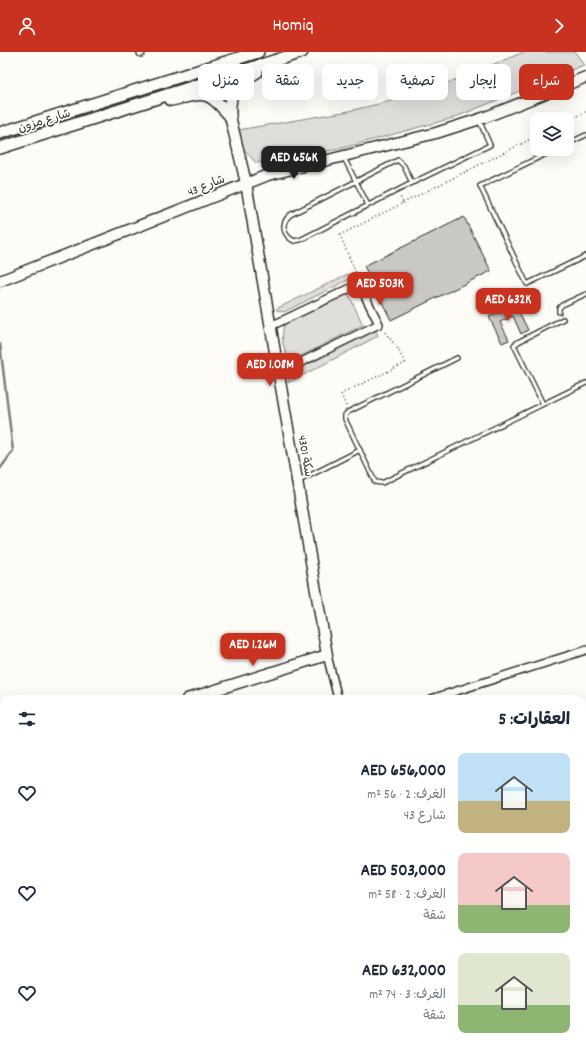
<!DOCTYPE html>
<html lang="ar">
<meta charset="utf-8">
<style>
:root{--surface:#fff;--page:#f6f6f7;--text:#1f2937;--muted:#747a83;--accent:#c8321e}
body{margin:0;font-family:Dekko,"Playpen Sans Arabic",sans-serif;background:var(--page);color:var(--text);direction:rtl;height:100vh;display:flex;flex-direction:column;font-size:15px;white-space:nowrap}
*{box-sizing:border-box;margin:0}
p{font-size:13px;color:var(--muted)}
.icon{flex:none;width:22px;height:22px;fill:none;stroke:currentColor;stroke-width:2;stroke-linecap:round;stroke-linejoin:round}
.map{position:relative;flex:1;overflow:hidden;direction:ltr}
.panel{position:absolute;left:0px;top:643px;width:586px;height:356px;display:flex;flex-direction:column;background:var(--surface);border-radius:12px 12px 0 0;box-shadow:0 4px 16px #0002;direction:rtl}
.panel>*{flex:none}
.banner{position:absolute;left:12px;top:12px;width:562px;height:36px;direction:rtl;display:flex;gap:8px}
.buttons{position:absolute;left:530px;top:60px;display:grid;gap:8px}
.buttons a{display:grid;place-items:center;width:44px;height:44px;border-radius:8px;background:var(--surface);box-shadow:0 4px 16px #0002;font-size:20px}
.price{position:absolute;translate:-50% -34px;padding:0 9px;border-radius:8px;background:var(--accent);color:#fff;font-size:13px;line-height:26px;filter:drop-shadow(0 1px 2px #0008)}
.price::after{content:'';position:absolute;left:50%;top:24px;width:12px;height:9px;margin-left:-6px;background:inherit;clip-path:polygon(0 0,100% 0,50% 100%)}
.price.current{background:#222;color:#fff}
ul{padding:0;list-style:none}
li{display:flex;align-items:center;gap:12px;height:100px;padding:0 16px}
li span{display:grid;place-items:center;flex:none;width:112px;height:80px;border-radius:8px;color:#555}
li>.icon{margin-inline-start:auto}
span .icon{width:48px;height:48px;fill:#fffc;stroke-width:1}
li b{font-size:17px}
h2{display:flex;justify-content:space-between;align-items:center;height:48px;padding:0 16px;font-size:17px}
.pill{padding:0 14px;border-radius:8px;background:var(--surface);box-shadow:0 4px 16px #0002;font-size:14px;line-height:36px}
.pill.current{background:var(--accent);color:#fff}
header{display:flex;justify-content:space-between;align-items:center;height:52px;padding:0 16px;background:var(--accent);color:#fff;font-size:18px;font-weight:600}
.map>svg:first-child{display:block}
</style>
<header><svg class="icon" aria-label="forward" viewBox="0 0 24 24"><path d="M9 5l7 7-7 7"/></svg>Homiq<svg class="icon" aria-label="person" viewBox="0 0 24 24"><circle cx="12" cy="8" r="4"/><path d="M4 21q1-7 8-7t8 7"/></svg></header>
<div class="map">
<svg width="586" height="999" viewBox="0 0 586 999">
<rect width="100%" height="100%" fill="#fdfcf7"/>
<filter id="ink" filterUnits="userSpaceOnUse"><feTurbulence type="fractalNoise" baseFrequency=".025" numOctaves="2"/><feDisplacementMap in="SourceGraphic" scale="8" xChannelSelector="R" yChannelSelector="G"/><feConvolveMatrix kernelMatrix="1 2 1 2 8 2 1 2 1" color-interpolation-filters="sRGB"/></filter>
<g filter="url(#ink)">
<g fill="#dfdeda" stroke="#858482">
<polygon points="524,0 575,0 584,13 453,66 339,97 256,111 243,96 238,78 349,59 420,42"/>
<polygon points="348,222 350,227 284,260 277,258 276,257"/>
<path d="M348,241L363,273L291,309C282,296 281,288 284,272Z"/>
<polygon points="375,277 378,284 288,331 289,324 292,321"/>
<polygon points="4,925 4,995 47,995 48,999 0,999 0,926"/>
<polygon points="586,933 586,999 478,999 493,995 582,995 582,934"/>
<polygon points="378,995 469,995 471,999 380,999"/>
</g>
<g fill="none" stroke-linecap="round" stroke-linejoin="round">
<polyline stroke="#7e7d7b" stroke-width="2.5" points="0,292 13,399 0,417"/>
</g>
<g fill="#c9c8c4" stroke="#2b2b2b">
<polygon points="464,165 491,219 391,268 364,214"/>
<polygon points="515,252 528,278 521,282 513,264 500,270 509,288 502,291 489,265"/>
</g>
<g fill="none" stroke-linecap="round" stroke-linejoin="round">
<defs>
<g id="lane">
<polyline points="567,92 586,83"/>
<polyline points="556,97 480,134 527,232 586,204"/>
<polyline points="344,106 368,153"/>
<path d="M398,108L404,114L412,131L300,188L294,189C283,183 280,172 290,163Z"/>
<polyline points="412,131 490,93 479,68"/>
<polyline points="559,260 559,256 562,253 586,242"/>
<polyline points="457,306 348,360 345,363 345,367 375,430 382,431 586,331"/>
<polyline points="543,352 514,293 518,290 563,267"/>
<polyline points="299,429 360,398"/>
</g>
<g id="street">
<polyline points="141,0 141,1"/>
<polyline points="271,274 359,232 379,272 279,321"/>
<polyline points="327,603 338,647"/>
<polyline points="431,647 586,598"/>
<polyline points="582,690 586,689"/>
<polyline points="0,777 4,791"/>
<polyline points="0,838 4,836"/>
<polyline points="0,910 4,909"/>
<polyline points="582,920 586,919"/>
<polyline points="63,995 64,999"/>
<polyline points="115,995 116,999"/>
<polyline points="331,999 344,995"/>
</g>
<g id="secondary">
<polyline points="0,229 268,123 436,81 483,66 586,25"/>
<polyline points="187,647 327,603 246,131 230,64"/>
<polyline points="0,727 4,725"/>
</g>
<g id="primary">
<path d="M171,48C205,41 206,36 230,64"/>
<path d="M230,64C229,37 234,33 257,20"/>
<polyline points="0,81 258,0"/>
<polyline points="0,96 302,0"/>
</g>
</defs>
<use href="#lane" stroke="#2b2b2b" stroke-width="6"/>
<use href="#street" stroke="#2b2b2b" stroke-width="10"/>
<use href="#secondary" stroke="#2b2b2b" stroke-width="13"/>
<use href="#primary" stroke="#2b2b2b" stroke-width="14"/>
<g stroke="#2b2b2b" stroke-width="1.5" stroke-dasharray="1 3" stroke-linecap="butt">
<polyline points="567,69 586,60"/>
<polyline points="403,151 537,84"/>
<polyline points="357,224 340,183 403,151 400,144"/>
<polyline points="346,354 341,342 405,311 398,297 384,279"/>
</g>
<use href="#lane" stroke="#fdfcf7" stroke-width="3.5"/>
<use href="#street" stroke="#fdfcf7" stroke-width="7"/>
<use href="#secondary" stroke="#fdfcf7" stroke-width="10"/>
<use href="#primary" stroke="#fdfcf7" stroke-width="11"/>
</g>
</g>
<g text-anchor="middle" stroke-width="3.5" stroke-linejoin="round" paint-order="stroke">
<g font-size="12" fill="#2b2b2b" stroke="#fdfcf7">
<text transform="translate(44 68) rotate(-17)" y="4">شارع مزون</text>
<text transform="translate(206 133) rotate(-22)" y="4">شارع 43</text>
<text transform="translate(306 404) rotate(80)" y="4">سكة 4301</text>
</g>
</g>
</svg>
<div class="buttons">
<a><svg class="icon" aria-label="layers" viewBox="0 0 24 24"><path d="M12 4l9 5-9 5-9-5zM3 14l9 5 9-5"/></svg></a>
</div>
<b class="price current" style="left:294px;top:128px">AED 656K</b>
<b class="price" style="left:380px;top:254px">AED 503K</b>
<b class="price" style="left:508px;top:270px">AED 632K</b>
<b class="price" style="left:270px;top:335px">AED 1.08M</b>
<b class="price" style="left:253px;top:615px">AED 1.26M</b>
<div class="banner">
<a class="pill current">شراء</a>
<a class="pill">إيجار</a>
<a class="pill">تصفية</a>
<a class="pill">جديد</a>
<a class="pill">شقة</a>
<a class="pill">منزل</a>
</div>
<section class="panel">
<h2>العقارات: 5<svg class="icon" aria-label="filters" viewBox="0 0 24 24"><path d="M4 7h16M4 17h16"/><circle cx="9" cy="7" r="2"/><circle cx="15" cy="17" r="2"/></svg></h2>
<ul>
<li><span style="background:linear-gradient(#bfe0f5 60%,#c2b280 0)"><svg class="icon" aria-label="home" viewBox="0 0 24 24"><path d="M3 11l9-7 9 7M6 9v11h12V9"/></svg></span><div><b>AED 656,000</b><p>الغرف: 2 · 56 m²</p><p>شارع 43</p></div><svg class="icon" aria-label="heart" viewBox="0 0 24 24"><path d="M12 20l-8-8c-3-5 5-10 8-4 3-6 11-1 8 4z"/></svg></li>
<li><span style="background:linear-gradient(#f6c9c9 65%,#8fb573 0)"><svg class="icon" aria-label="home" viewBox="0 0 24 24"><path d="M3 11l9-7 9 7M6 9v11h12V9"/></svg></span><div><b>AED 503,000</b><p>الغرف: 2 · 58 m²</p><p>شقة</p></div><svg class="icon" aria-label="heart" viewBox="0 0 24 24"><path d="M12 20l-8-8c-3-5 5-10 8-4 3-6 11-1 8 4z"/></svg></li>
<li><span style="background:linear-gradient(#dfe7d0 65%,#8fb573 0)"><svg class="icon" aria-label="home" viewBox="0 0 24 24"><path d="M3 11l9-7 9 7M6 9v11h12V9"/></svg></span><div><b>AED 632,000</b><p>الغرف: 3 · 74 m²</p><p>شقة</p></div><svg class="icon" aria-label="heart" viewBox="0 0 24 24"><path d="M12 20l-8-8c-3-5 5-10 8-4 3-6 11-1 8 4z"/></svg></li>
</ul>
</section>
</div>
